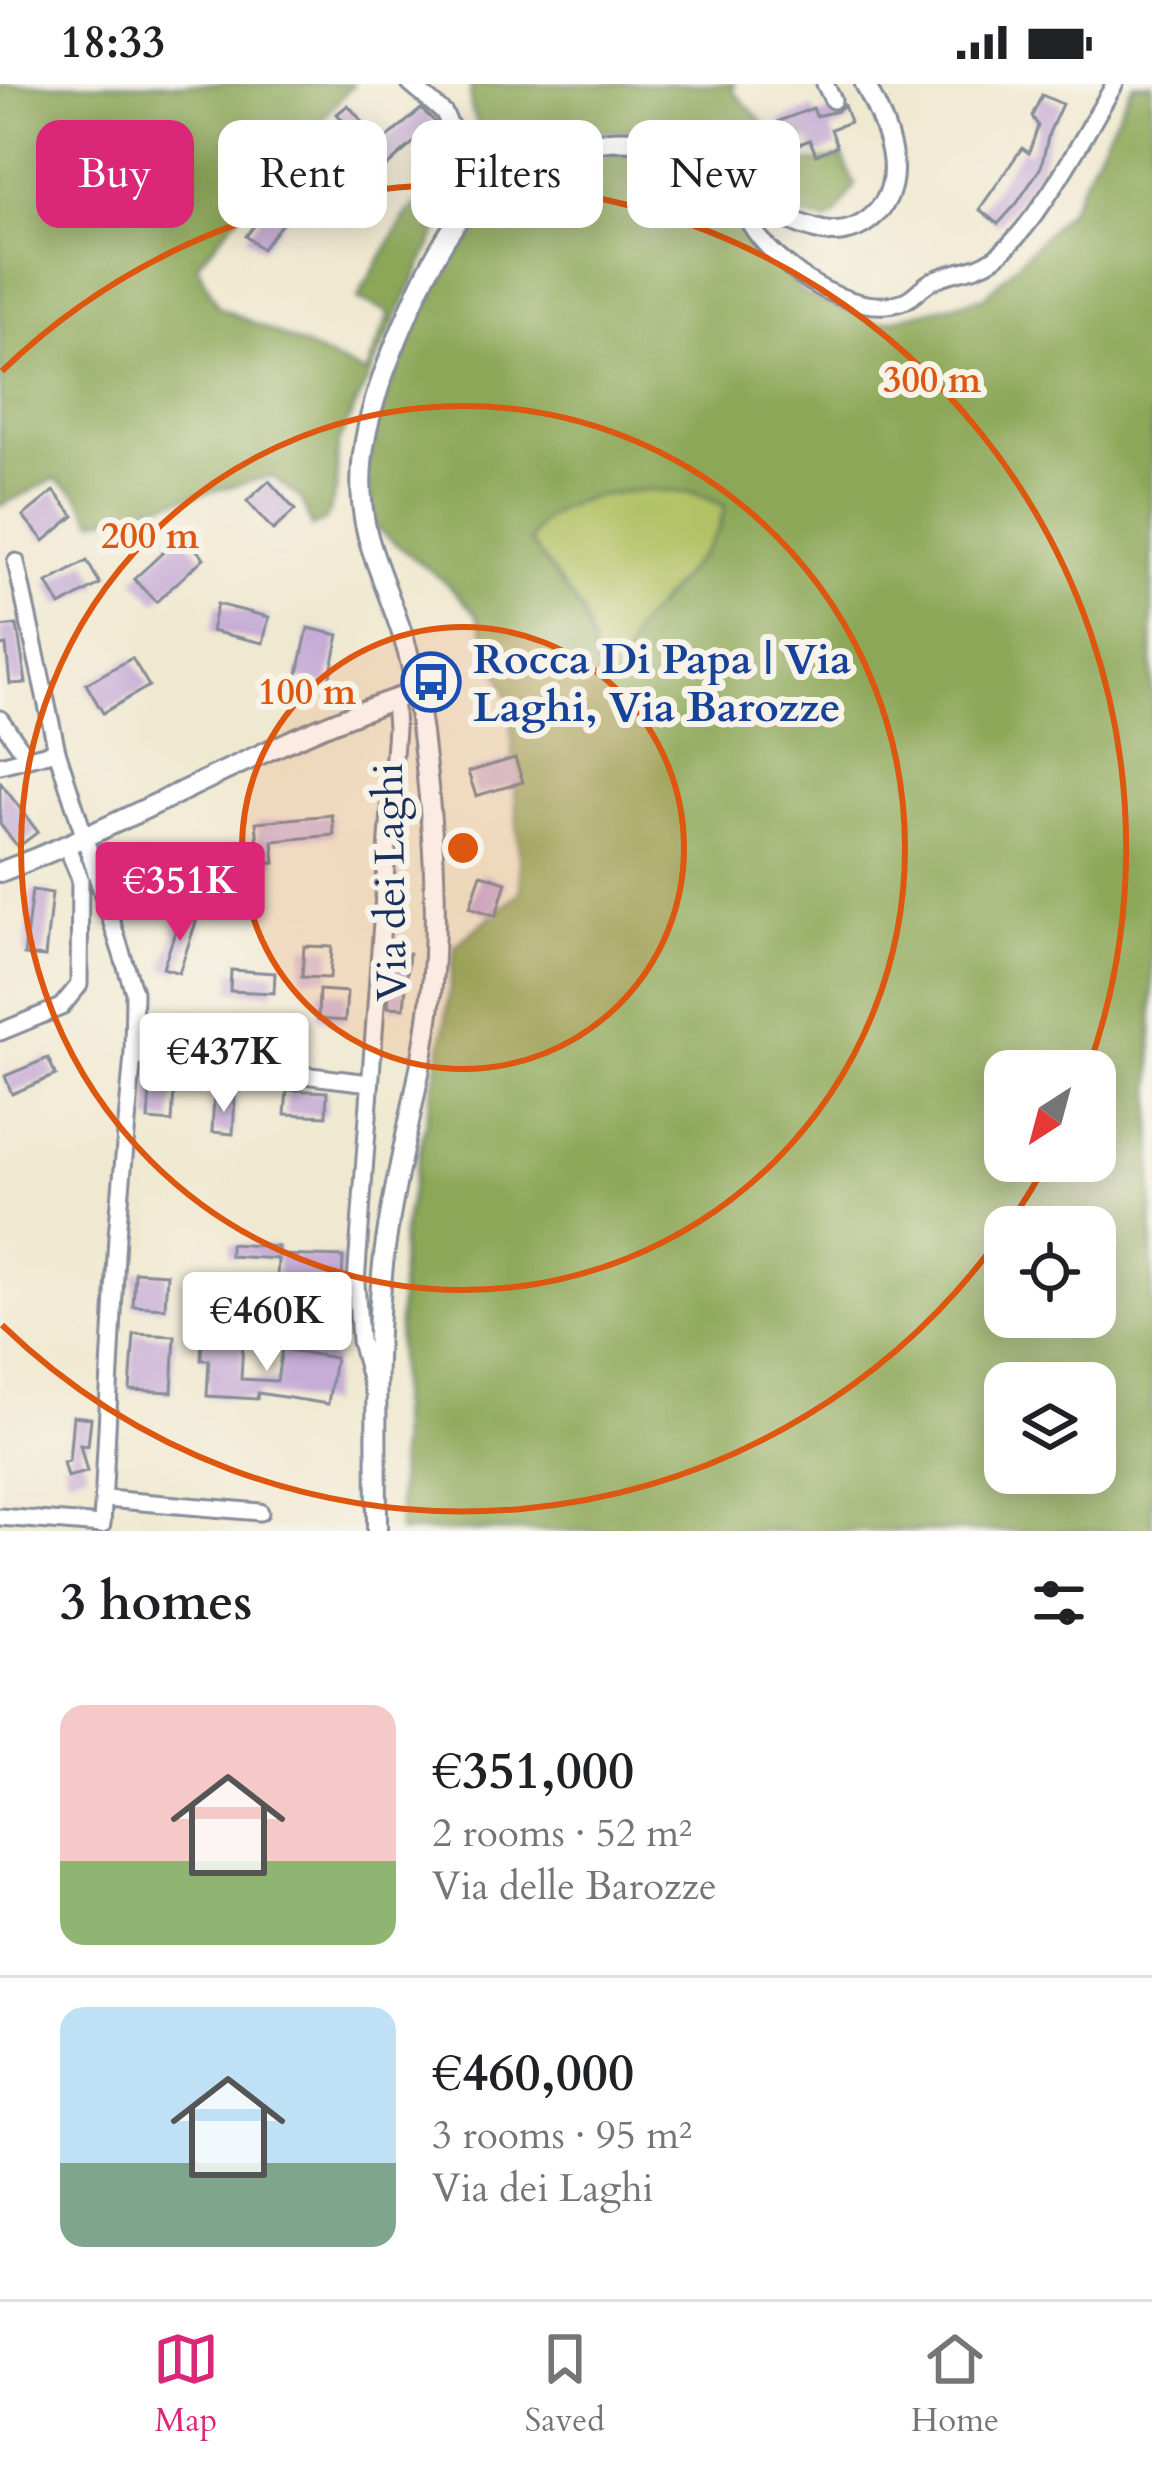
<!DOCTYPE html>
<meta charset="utf-8">
<style>
:root{--surface:#fff;--page:#f6f6f6;--text:#202124;--muted:#757577;--line:#e0e0e0;--accent:#db2777}
body{margin:0;font-family:Cardo,serif;background:var(--page);color:var(--text);height:100vh;display:flex;flex-direction:column;font-size:45px;white-space:nowrap}
*{box-sizing:border-box;margin:0}
p{font-size:39px;color:var(--muted)}
.icon{flex:none;width:66px;height:66px;fill:none;stroke:currentColor;stroke-width:2;stroke-linecap:round;stroke-linejoin:round}
.map{position:relative;height:1447px;overflow:hidden}
.panel{display:flex;flex-direction:column;background:var(--surface);flex:1}
.panel>*{flex:none}
.banner{position:absolute;left:36px;top:36px;width:1080px;height:108px;display:flex;gap:24px}
.needle{width:78px;rotate:216deg}
.fabs{position:absolute;left:984px;top:966px;display:grid;gap:24px}
.fabs a{display:grid;place-items:center;width:132px;height:132px;border-radius:24px;background:var(--surface);box-shadow:0 6px 30px #0003;font-size:60px}
.price{position:absolute;translate:-50% -102px;padding:0 27px;border-radius:12px;background:#fff;color:#222;font-size:39px;line-height:78px;filter:drop-shadow(0 3px 6px #0008)}
.price::after{content:'';position:absolute;left:50%;top:72px;width:36px;height:27px;margin-left:-18px;background:inherit;clip-path:polygon(0 0,100% 0,50% 100%)}
.price.on{background:var(--accent);color:#fff}
ul{padding:0;list-style:none}
li{display:flex;align-items:center;gap:36px;height:300px;padding:0 60px}
li+li{border-top:3px solid var(--line)}
li span{display:grid;place-items:center;flex:none;width:336px;height:240px;border-radius:24px;color:#555}
li>.icon{margin-inline-start:auto}
span .icon{width:144px;height:144px;fill:#fffc;stroke-width:1}
li b{font-size:51px}
h2{display:flex;justify-content:space-between;align-items:center;height:144px;padding:0 60px;font-size:51px}
.pill{padding:0 42px;border-radius:24px;background:var(--surface);box-shadow:0 6px 30px #0003;font-size:42px;line-height:108px}
.pill.on{background:var(--accent);color:#fff}
.status{display:flex;justify-content:space-between;align-items:center;height:84px;padding:0 60px;background:var(--surface);direction:ltr}
.status svg{height:33px;fill:currentColor}
.dock{display:flex;justify-content:space-around;align-items:center;height:168px;border-top:3px solid var(--line);background:var(--surface);font-size:33px;color:var(--muted)}
.dock a{display:grid;justify-items:center;gap:6px}
.dock .on{color:var(--accent)}
.map>svg:first-child{display:block}
</style>
<div class="status"><b>18:33</b><svg viewBox="0 0 49 12"><path d="M0 12V9h3v3zM5 12V6h3v6zM10 12V3h3v9zM15 12V0h3v12zM26 1h20v11H26zM47 4h2v5h-2z"/></svg></div>
<div class="map">
<svg width="1152" height="1447" viewBox="0 0 1152 1447">
<rect width="100%" height="100%" fill="#f7f3e8"/>
<filter id="ink" filterUnits="userSpaceOnUse"><feTurbulence type="fractalNoise" baseFrequency=".00833" numOctaves="2"/><feDisplacementMap in="SourceGraphic" scale="24" xChannelSelector="R" yChannelSelector="G"/><feConvolveMatrix kernelMatrix="1 2 1 2 8 2 1 2 1" color-interpolation-filters="sRGB"/></filter>
<filter id="wash" filterUnits="userSpaceOnUse"><feTurbulence type="fractalNoise" baseFrequency=".004" numOctaves="4" result="noise"/><feDisplacementMap in="SourceGraphic" scale="48" xChannelSelector="R" yChannelSelector="G"/><feGaussianBlur stdDeviation="2.7" result="paint"/><feColorMatrix in="noise" values="0 0 0 0 0 0 0 0 0 0 0 0 0 0 0 0 0 1.4 0 .05"/><feComposite in="paint" operator="in"/></filter>
<g filter="url(#wash)">
<rect width="100%" height="100%" fill="#f0e9d1"/>
<path fill="#b1c163" stroke="#667860" stroke-width="3" d="M652,406L695,409L725,422L719,445L705,466L633,549L620,594L605,602L598,601L581,527L530,458C545,414 611,408 652,406Z"/>
<g fill="#8ca759" stroke="#546b5c" stroke-width="3" fill-rule="evenodd">
<path d="M0,0H353L197,180L218,223L366,290L390,229L358,215L363,204L408,128L493,57C473,39 468,26 471,0H734L733,7L767,43L772,67L797,81L843,73L855,101L836,131L826,137L801,132L690,62L629,47L575,48L484,88L446,129L338,359L336,407L326,436L312,443L301,415L272,392L94,437L77,410L55,395L0,422Z"/>
<path d="M1133,0H1152V1447H399L398,1259L402,1153L444,949L455,862L521,807L510,619L477,531L443,496L374,443L366,385L376,336L426,217L459,155L479,128L509,101L577,72L652,68L708,101L803,210L879,239L985,213L1068,127ZM652,406L695,409L725,422L719,445L705,466L633,549L620,594L605,602L599,600L591,557L581,527L530,458C545,414 611,408 652,406ZM1005,987H1095V1077H1005ZM1005,1143H1095V1233H1005ZM1005,1299H1095V1389H1005Z"/>
</g>
<g id="blocks">
<g fill="#c6acd6">
<polygon points="1042,11 1062,20 1049,49 1041,83 1017,119 998,140 980,126 981,123 1022,64 1029,69 1038,42 1032,32"/>
<polygon points="348,21 381,59 421,25 436,39 356,109 342,94 349,87 325,59 347,41 337,30"/>
<polygon points="844,21 850,38 831,45 837,62 816,71 810,56 789,64 779,37 813,24 816,32 837,27"/>
<polygon points="276,115 292,127 262,165 246,152"/>
<polygon points="269,397 295,426 273,446 247,417"/>
<polygon points="54,407 74,432 44,457 23,432"/>
<polygon points="182,451 204,474 156,518 134,495"/>
<polygon points="87,477 100,500 60,522 47,499"/>
<polygon points="217,520 269,533 263,559 211,547"/>
<polygon points="17,541 26,599 10,600 6,561 0,562 0,543"/>
<polygon points="308,544 339,551 328,601 297,594"/>
<polygon points="132,574 149,602 103,629 86,600"/>
<polygon points="515,674 523,698 476,712 468,688"/>
<polygon points="0,698 38,748 18,763 0,740"/>
<polygon points="332,731 334,751 273,757 275,779 260,780 256,738"/>
<polygon points="481,790 506,798 496,832 470,823"/>
<polygon points="32,806 52,809 45,873 24,871"/>
<polygon points="181,830 197,835 179,889 163,884"/>
<polygon points="304,862 332,863 330,894 302,893"/>
<polygon points="392,867 409,869 404,924 388,923"/>
<polygon points="231,886 275,889 274,909 230,907"/>
<polygon points="319,906 347,908 345,937 318,935"/>
<polygon points="48,974 56,991 12,1010 5,992"/>
<polygon points="151,990 175,991 172,1038 148,1036"/>
<polygon points="287,1006 327,1008 326,1032 285,1030"/>
<polygon points="214,1012 235,1013 233,1050 212,1048"/>
<polygon points="230,1160 278,1163 278,1171 343,1173 341,1220 276,1217 278,1175 230,1172"/>
<polygon points="135,1188 167,1190 165,1224 133,1222"/>
<polygon points="134,1250 175,1252 172,1308 130,1306"/>
<polygon points="202,1254 243,1257 241,1295 277,1297 282,1265 335,1274 328,1320 258,1309 257,1315 207,1312 209,1276 201,1276"/>
<polygon points="73,1332 91,1334 88,1362 80,1361 87,1388 67,1393 63,1378 69,1377"/>
</g>
</g>
</g>
<g filter="url(#ink)">
<use href="#blocks" fill-opacity="0" stroke="#868c98" stroke-width="3"/>
<g fill="none" stroke-linecap="round" stroke-linejoin="round">
<defs>
<g id="minor">
<polyline points="410,0 444,29 483,108"/>
<polyline points="825,0 833,16"/>
<path d="M739,103C740,141 772,170 800,191C827,210 871,230 904,217C916,212 922,201 934,196C953,186 975,188 994,174C1038,143 1085,48 1115,0"/>
<polyline points="16,478 57,667"/>
<polyline points="0,635 28,674 57,667 134,908 133,971 117,1152 102,1441 0,1433"/>
<polyline points="0,681 28,674"/>
<polyline points="0,948 61,923 79,901 80,794 67,763"/>
<polyline points="133,971 370,999"/>
<polyline points="373,1306 360,1257 356,1199 396,644 394,615"/>
<polyline points="106,1415 260,1428"/>
</g>
<g id="major">
<path d="M0,788C141,735 272,654 416,608"/>
<path d="M377,1447C377,1356 373,1263 384,1172C395,1084 422,999 431,911C441,819 430,699 416,607C409,557 388,514 372,466C344,383 375,307 408,230C447,139 481,84 582,61C615,54 647,54 678,68C725,89 765,131 815,145C834,151 854,148 870,135C914,99 885,40 865,0"/>
</g>
</defs>
<use href="#minor" stroke="#868c98" stroke-width="21"/>
<use href="#major" stroke="#868c98" stroke-width="24"/>
<use href="#minor" stroke="#fff" stroke-width="15"/>
<use href="#major" stroke="#fff" stroke-width="18"/>
</g>
</g>
<circle cx="463" cy="764" r="221" fill="#de5710" fill-opacity=".12"/>
<g fill="none" stroke="#de5710" stroke-width="6">
<circle cx="463" cy="764" r="221"/>
<circle cx="463" cy="764" r="442"/>
<path d="M1046 1080A663 663 0 0 1 1009 1140M1003 1149A663 663 0 0 1 2 1241M2 287A663 663 0 0 1 1088 985"/>
</g>
<defs>
<symbol id="bus-ring" viewBox="-11 -11 22 22"><circle r="9.5" fill="#f7f3e8" stroke="#1a4fb4" stroke-width="1.5"/><path d="M-5-6H5V4H4V6H2V4H-2V6H-4V4H-5ZM-3.5-4V0h7V-4ZM-3.5 1.2v1.5H-2V1.2ZM2 1.2v1.5H3.5V1.2Z" fill="#1a4fb4"/></symbol>
</defs>
<g fill-rule="evenodd">
<use href="#bus-ring" x="398" y="565" width="66" height="66"/>
</g>
<g text-anchor="middle" stroke-width="12" stroke-linejoin="round" paint-order="stroke">
<g font-size="42" font-weight="bold" fill="#164399" stroke="#f7f3e8" text-anchor="start">
<text x="473" y="589">Rocca Di Papa | Via<tspan x="473" dy="48">Laghi, Via Barozze</tspan></text>
</g>
<g font-size="42" fill="#1b2f5e" stroke="#f7f3e8">
<text transform="translate(389 798) rotate(-91)" y="15">Via dei Laghi</text>
</g>
</g>
<circle cx="463" cy="764" r="18" fill="#de5710" stroke="#f7f3e8" stroke-width="6"/>
<g font-size="36" text-anchor="middle" font-weight="bold" fill="#de5710" stroke="#f7f3e8" stroke-width="12" stroke-linejoin="round" paint-order="stroke">
<text x="932" y="308">300 m</text>
<text x="150" y="464">200 m</text>
<text x="307" y="620">100 m</text>
</g>
</svg>
<div class="fabs">
<a><svg class="needle" viewBox="-14 -14 28 28"><path d="M0-13l5 13h-10z" fill="#e53935"/><path d="M0 13l5-13h-10z" fill="#757577"/></svg></a>
<a><svg class="icon" aria-label="locate" viewBox="0 0 24 24"><circle cx="12" cy="12" r="6"/><path d="M12 2v4M12 18v4M2 12h4M18 12h4"/></svg></a>
<a><svg class="icon" aria-label="layers" viewBox="0 0 24 24"><path d="M12 4l9 5-9 5-9-5zM3 14l9 5 9-5"/></svg></a>
</div>
<b class="price on" style="left:180px;top:860px">€351K</b>
<b class="price" style="left:224px;top:1031px">€437K</b>
<b class="price" style="left:267px;top:1290px">€460K</b>
<div class="banner">
<a class="pill on">Buy</a>
<a class="pill">Rent</a>
<a class="pill">Filters</a>
<a class="pill">New</a>
</div>
</div>
<section class="panel">
<h2>3 homes<svg class="icon" aria-label="filters" viewBox="0 0 24 24"><path d="M4 7h16M4 17h16"/><circle cx="9" cy="7" r="2"/><circle cx="15" cy="17" r="2"/></svg></h2>
<ul>
<li><span style="background:linear-gradient(#f6c9c9 65%,#8fb573 0)"><svg class="icon" aria-label="home" viewBox="0 0 24 24"><path d="M3 11l9-7 9 7M6 9v11h12V9"/></svg></span><div><b>€351,000</b><p>2 rooms · 52 m²</p><p>Via delle Barozze</p></div></li>
<li><span style="background:linear-gradient(#bfe0f5 65%,#7fa58c 0)"><svg class="icon" aria-label="home" viewBox="0 0 24 24"><path d="M3 11l9-7 9 7M6 9v11h12V9"/></svg></span><div><b>€460,000</b><p>3 rooms · 95 m²</p><p>Via dei Laghi</p></div></li>
</ul>
</section>
<nav class="dock">
<a class="on"><svg class="icon" aria-label="map" viewBox="0 0 24 24"><path d="M3 6l6-2 6 2 6-2v14l-6 2-6-2-6 2zM9 4v14M15 6v14"/></svg>Map</a>
<a><svg class="icon" aria-label="saved" viewBox="0 0 24 24"><path d="M7 4h10v16l-5-4-5 4z"/></svg>Saved</a>
<a><svg class="icon" aria-label="home" viewBox="0 0 24 24"><path d="M3 11l9-7 9 7M6 9v11h12V9"/></svg>Home</a>
</nav>
